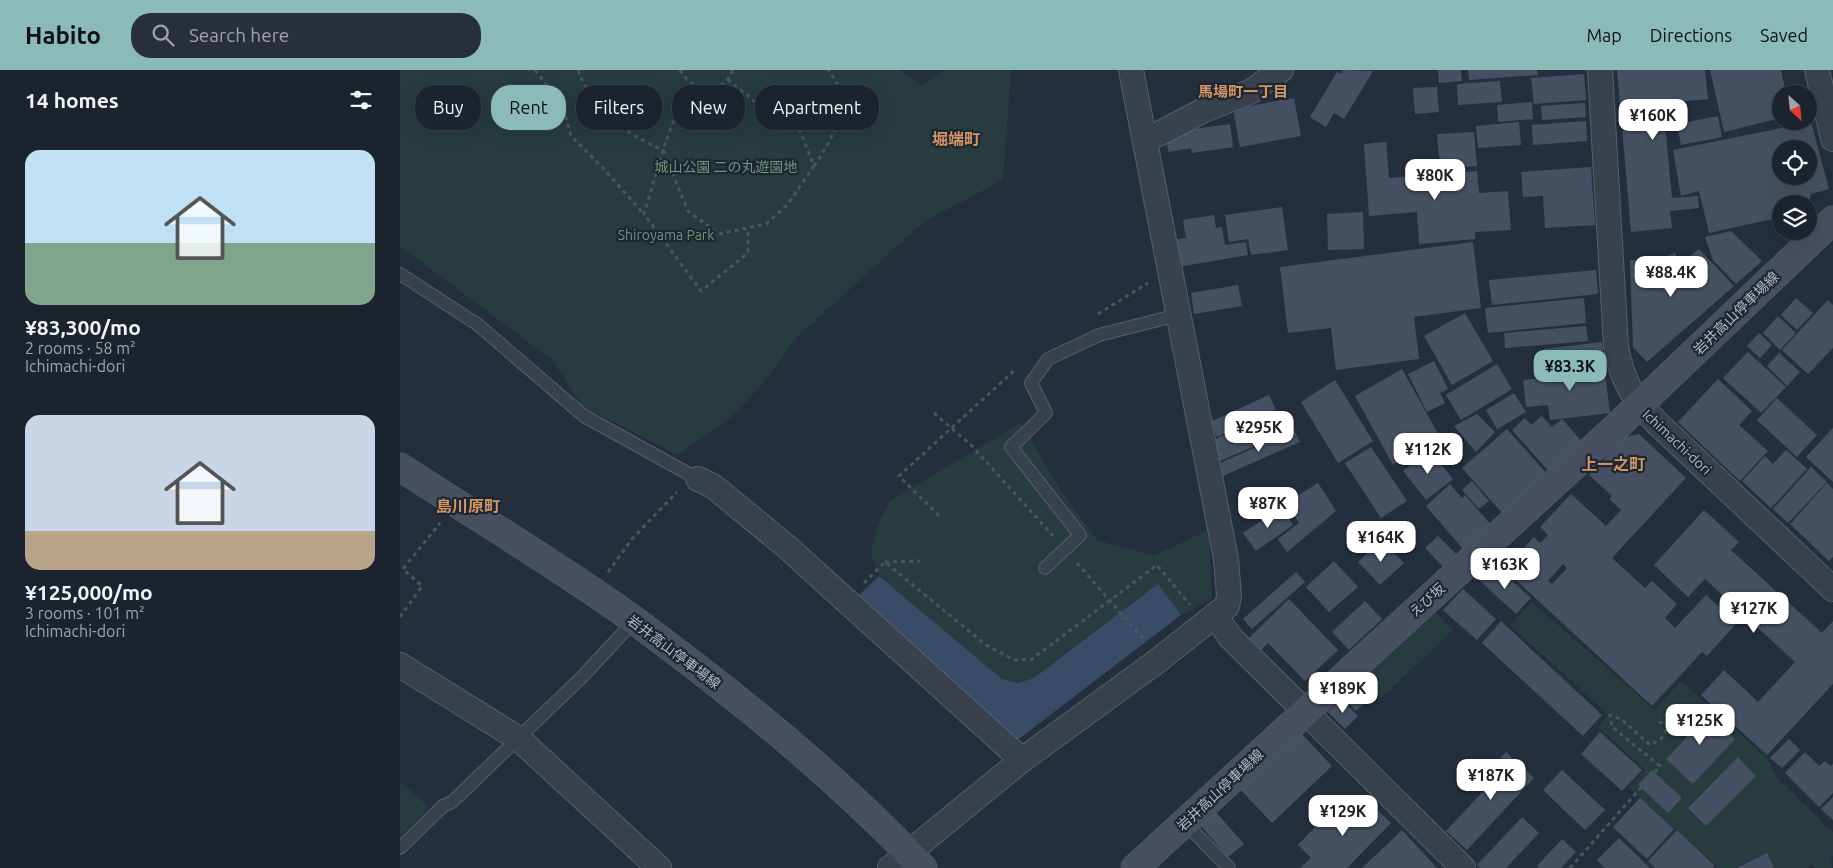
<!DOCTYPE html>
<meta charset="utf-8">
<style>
:root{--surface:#1b232e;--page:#282f3a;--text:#f1f3f6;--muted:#a0a4aa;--line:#39404a;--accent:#8bbbb9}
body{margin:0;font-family:Ubuntu,"Noto Sans JP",sans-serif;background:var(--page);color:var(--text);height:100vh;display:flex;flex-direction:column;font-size:19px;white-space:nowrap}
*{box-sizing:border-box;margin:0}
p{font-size:16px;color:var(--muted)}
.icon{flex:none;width:28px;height:28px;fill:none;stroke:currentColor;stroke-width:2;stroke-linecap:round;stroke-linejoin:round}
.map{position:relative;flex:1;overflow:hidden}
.details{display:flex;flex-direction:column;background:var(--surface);width:400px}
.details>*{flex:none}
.banner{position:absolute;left:15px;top:15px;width:475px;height:45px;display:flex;gap:10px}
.needle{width:32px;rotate:153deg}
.controls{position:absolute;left:1372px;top:15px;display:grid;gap:10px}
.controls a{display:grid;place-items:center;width:45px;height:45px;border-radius:50%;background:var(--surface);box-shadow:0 5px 20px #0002,0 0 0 1px var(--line);font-size:25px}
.price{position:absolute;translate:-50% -42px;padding:0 11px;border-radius:10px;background:#fff;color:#222;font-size:16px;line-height:32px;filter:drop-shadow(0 1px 2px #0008)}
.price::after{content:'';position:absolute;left:50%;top:30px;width:15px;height:11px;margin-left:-8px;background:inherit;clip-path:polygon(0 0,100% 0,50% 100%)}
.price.current{background:var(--accent);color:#111}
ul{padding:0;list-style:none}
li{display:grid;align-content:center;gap:10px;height:265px;padding:0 25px}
li span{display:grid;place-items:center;height:155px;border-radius:15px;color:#555}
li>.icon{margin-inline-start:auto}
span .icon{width:90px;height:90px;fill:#fffc;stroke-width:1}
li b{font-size:21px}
h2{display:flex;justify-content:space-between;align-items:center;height:60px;padding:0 25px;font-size:21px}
.tag{padding:0 18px;border-radius:20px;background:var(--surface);box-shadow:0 5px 20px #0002,0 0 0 1px var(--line);font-size:18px;line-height:45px}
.tag.current{background:var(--accent);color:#111}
header{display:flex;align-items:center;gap:30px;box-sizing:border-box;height:70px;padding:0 25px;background:var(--accent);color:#111}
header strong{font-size:24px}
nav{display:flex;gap:28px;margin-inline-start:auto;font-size:18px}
.search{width:350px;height:45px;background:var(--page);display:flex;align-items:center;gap:12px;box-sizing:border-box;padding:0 18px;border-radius:20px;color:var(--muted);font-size:19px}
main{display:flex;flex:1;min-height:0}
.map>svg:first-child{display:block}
</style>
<header>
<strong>Habito</strong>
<div class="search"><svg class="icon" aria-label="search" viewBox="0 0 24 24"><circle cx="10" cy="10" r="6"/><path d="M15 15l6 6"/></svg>Search here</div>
<nav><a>Map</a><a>Directions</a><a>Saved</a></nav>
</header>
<main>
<section class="details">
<h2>14 homes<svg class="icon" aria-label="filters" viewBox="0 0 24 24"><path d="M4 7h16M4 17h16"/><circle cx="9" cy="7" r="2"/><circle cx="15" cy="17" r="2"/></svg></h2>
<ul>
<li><span style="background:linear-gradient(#bfe0f5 60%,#7fa58c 0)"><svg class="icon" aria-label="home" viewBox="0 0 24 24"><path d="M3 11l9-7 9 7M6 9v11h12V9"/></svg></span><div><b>¥83,300/mo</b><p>2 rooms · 58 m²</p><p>Ichimachi-dori</p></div></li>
<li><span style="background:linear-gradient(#c9d6e8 75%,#b9a48a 0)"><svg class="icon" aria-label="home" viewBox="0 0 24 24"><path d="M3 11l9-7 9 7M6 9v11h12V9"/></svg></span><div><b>¥125,000/mo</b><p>3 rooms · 101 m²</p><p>Ichimachi-dori</p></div></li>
</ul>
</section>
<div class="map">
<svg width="1433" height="798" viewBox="0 0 1433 798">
<rect width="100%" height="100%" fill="#242f3e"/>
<g fill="#263c3f">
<polygon points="0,0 499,0 522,15 545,0 611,0 603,110 525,151 396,268 364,312 334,345 278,385 183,337 152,290 0,176"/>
<polygon points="621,353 663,424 697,470 753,486 809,460 812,529 781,545 758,515 634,608 618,613 602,609 479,506 471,483 479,452 491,430"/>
<polygon points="1132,532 1255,640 1281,611 1368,689 1376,707 1433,762 1433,785 1429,791 1433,798 1415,798 1411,794 1408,798 1316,798 1317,796 1229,718 1245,700 1199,657 1208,644 1110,555"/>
<polygon points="1035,542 1053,560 979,630 960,612"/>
<polygon points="0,712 29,737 0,766"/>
</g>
<polygon fill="#394c67" points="479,506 602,609 618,613 634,608 758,514 781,545 616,671 459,525"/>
<g fill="#455162" fill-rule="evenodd">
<polygon points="943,0 973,1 944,49 934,43 926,57 910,47 937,2 941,4"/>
<polygon points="1038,0 1061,0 1062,11 1039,13"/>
<polygon points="1068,0 1137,0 1138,5 1069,10"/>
<polygon points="1217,0 1305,0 1308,29 1263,33 1272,128 1298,126 1299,138 1270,141 1272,158 1231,162"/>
<polygon points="1310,0 1381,0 1386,24 1381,24 1381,48 1324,62"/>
<polygon points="1184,4 1186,30 1134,34 1131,8"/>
<polygon points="1100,11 1102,32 1058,35 1057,14"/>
<polygon points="1037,17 1039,42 1015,44 1013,18"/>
<polygon points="894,28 901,66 840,77 833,39"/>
<polygon points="1132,32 1133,49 1098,52 1097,35"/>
<polygon points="1185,33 1186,47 1142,50 1141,36"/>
<polygon points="1318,46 1322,67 1281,75 1277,54"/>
<polygon points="1186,51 1187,71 1133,75 1132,55"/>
<polygon points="1119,52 1121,75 1078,78 1076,56"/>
<path d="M1411,52L1429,119L1411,124L1408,134H1381V147L1309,163L1299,121L1281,126L1273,80ZM1381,79H1409V106H1381Z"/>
<polygon points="830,54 833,77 792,83 791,78 768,82 767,71 787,60"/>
<polygon points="1074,62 1077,96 1040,99 1037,64"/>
<polygon points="986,72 989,108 1077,101 1079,123 1108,121 1111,160 1075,162 1075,169 1019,174 1017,142 969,146 964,74"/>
<polygon points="1191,97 1195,155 1145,158 1143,126 1123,127 1121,102"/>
<polygon points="882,137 888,180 851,185 848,169 829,172 825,145"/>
<polygon points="963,142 964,179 928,180 927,144"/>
<polygon points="814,145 816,158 822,157 825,175 846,172 848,185 778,197 774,170 786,168 783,150"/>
<polygon points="1331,161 1362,191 1336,214 1313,190 1305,167"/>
<polygon points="1073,172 1081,238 1014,247 1019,289 936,300 931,258 888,263 880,197"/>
<polygon points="1299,179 1334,216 1247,292 1233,277 1230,190 1254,191 1275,183 1278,196"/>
<polygon points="1196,200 1198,224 1092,235 1089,210"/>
<polygon points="838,215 842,236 794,244 791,223"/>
<polygon points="1184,228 1186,253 1088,263 1085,238"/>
<polygon points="1396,228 1413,243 1397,260 1381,245"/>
<polygon points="1428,230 1433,235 1433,278 1408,304 1382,280"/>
<polygon points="1065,243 1093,291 1052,315 1024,266"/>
<polygon points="1378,246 1396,263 1380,280 1363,263"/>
<polygon points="1186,256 1188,271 1105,278 1104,263"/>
<polygon points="1359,263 1372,275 1360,288 1347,276"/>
<polygon points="1202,272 1204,292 1147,298 1144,279"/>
<polygon points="1348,282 1386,317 1361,343 1323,308"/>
<polygon points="1379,283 1400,302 1387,316 1367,296"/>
<polygon points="1034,291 1048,319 1040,323 1045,333 1027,342 1008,304"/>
<polygon points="1097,294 1112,319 1061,350 1046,325"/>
<polygon points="1204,295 1210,343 1150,350 1148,335 1126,337 1123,310 1139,308 1138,302"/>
<polygon points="1002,299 1041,369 993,395 955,326"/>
<polygon points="1318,309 1352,341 1339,355 1368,381 1340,411 1278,352"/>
<polygon points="935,310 973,371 938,393 901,332"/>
<polygon points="1114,323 1126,342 1097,359 1086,340"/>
<polygon points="869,325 876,340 817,367 810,352"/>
<polygon points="1377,328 1417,365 1397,387 1357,350"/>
<polygon points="1077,344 1095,362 1076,382 1054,356"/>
<polygon points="1142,346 1152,357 1162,349 1185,375 1151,404 1112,360 1125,348 1131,355"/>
<polygon points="862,348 871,369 820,391 811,371"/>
<polygon points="1433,358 1433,412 1406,387"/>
<polygon points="1107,359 1149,406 1104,445 1062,398"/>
<polygon points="894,360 900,372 823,406 818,394"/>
<path d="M1239,364L1286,408L1212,488L1245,518L1252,511L1277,534L1265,548L1275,558L1306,525L1337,553L1307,586L1302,582L1252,636L1104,499L1134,467L1140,473L1148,465L1140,457L1171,424L1206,456L1221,440L1209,429L1212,426L1189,405L1225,367ZM1163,494L1167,498L1152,514L1148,511Z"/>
<polygon points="971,377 1007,431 981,448 945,393"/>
<polygon points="1029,379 1053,409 1026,430 1003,401"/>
<polygon points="1386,380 1407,399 1371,438 1342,411 1365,386 1373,394"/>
<polygon points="1411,397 1427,412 1388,453 1373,439"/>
<polygon points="1072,411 1089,431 1079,439 1062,420"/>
<polygon points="918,413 936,441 887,482 878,469 899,453 886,433"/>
<polygon points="1427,413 1433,419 1433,487 1429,491 1390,454"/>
<polygon points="1050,414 1062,428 1065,425 1092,456 1064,480 1026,436"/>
<polygon points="881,437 893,455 856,481 843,463"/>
<polygon points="1304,440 1339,472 1331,480 1422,563 1433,551 1433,614 1367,685 1301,625 1324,600 1358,632 1395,592 1305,509 1288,527 1254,495"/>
<polygon points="1038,466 1060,488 1047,501 1025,478"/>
<polygon points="981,470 1004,493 980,515 958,492"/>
<polygon points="934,491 958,517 929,542 906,517"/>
<polygon points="1095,495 1131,528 1116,544 1080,511"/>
<polygon points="896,502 905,512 852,559 843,549"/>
<polygon points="1063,519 1096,549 1077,570 1043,540"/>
<polygon points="889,529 938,580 905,611 868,573 860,581 848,569"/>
<polygon points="965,531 982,549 949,580 932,562"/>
<polygon points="1101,551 1202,645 1183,666 1082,573"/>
<polygon points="955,615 969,629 956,641 942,627"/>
<polygon points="941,629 958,646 945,659 928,642"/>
<polygon points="1301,637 1335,669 1293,714 1266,689 1287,667 1279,659"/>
<polygon points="898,660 932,696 872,753 838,717"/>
<polygon points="1200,662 1242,700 1222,721 1181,684"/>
<polygon points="1389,669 1400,680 1382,698 1370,688"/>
<polygon points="1106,682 1134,708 1067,780 1046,761 1090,714 1083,707"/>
<polygon points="1405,682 1419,696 1425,691 1431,696 1433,694 1433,723 1419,737 1385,703"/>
<polygon points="1338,687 1356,706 1306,756 1288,738"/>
<polygon points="1162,700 1205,740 1185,760 1143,720"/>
<polygon points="1252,700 1282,728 1268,743 1238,715"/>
<polygon points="1433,727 1433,750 1421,739"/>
<polygon points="1240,728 1274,759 1247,789 1213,757"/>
<polygon points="969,732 991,753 947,798 900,798 911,788 898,775 937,734 952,749"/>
<polygon points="815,741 844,774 828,787 800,755"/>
<polygon points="1122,747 1139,763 1106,798 1080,798 1077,795"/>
<polygon points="1002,760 1037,798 962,798"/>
<polygon points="1277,760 1315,796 1312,798 1255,798 1248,791"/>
<polygon points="1219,768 1250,798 1205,798 1197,790"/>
<polygon points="1162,769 1176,782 1161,798 1139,798 1137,796"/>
<polygon points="1367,783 1374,798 1337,798"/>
</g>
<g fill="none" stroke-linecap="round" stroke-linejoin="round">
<defs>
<g id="service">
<polyline points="0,204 77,254 184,346 298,409"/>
<polyline points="645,498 680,465 611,377 646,343 631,313 648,289 699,265 778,245"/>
<polyline points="785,753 829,798"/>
<polyline points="0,778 43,736 52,732 182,607 234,551"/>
</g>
<g id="minor">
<path d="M1200,0L1216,276C1221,309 1234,331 1258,354L1433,519"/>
<polyline points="1417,0 1433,69"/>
<polyline points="745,71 804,40 852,21 881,0"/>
<polyline points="298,409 313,416 387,477 622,690"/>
<polyline points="815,545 830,567 1063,798"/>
<polyline points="0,595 119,669 259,798"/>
<polyline points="490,798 622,690 756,592 827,536 829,526 826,489 731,0"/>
</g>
<g id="secondary">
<path d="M0,397C78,448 159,496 234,550C335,625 436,706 523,798"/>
<polyline points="735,798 1214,359 1433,150"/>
</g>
</defs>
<use href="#service" stroke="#565f6c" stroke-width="14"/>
<use href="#minor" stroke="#565f6c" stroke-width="26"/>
<use href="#secondary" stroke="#565f6c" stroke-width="29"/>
<g stroke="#44595c" stroke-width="3" stroke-dasharray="4 4" stroke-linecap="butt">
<polyline points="135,0 163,36 171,66 203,98 243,143"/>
<path d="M178,0C195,43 223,62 263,80L244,144L301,221L348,183V159"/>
<path d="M280,0C292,23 323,26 333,0"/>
<polyline points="292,15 277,41 263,80 288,141 319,164 366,154 387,135 414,96 398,56 386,45 354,31 328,10"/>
<path d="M414,96C427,78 443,50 442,28C442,19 433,7 428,0"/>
<polyline points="698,244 748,213"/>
<polyline points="534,343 572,376 653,466"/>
<polyline points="539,446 499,406 616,299"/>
<polyline points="485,492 520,491"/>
<polyline points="677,493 745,571"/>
<polyline points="208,502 232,469 277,422"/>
<polyline points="464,513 485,492 586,575 614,590 632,589 757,495 790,535"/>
<polyline points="0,547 22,516 3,499 40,453"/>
<polyline points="1170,798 1260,696 1212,657 1210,645 1221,649 1250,675 1261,669 1269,655 1255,651"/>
</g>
<use href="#service" stroke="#38414e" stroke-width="12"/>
<use href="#minor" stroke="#38414e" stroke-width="24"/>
<use href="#secondary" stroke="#465061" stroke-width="28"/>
</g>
<g text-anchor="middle" stroke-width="4.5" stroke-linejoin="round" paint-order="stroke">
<g font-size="14" fill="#6b9a76" stroke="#1d2633">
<text x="326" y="102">城山公園 二の丸遊園地</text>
<text x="266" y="170">Shiroyama Park</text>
</g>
<g font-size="14" fill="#b4bcc9" stroke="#1d2633">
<text transform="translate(1336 243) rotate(-44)" y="5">岩井高山停車場線</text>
<text transform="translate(1277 372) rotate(43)" y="5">Ichimachi-dori</text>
<text transform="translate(1027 530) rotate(-42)" y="5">えび坂</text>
<text transform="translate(274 582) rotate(37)" y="5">岩井高山停車場線</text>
<text transform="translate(820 720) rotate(-43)" y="5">岩井高山停車場線</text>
</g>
<g font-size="15" font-weight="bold" fill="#d59563" stroke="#1d2633">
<text x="843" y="27">馬場町一丁目</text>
</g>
<g font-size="16" font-weight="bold" fill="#d59563" stroke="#1d2633">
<text x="556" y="75">堀端町</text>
<text x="1213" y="400">上一之町</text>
<text x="68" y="442">島川原町</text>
</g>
</g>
</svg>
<div class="controls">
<a><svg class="needle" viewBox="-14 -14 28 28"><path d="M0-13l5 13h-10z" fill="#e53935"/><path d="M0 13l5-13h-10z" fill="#a0a4aa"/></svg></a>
<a><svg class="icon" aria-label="locate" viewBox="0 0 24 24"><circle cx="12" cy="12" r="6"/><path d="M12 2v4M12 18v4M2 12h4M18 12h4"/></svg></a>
<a><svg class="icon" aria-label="layers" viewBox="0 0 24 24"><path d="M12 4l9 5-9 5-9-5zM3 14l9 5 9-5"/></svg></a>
</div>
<b class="price" style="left:1253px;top:71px">¥160K</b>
<b class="price" style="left:1035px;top:131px">¥80K</b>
<b class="price" style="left:1271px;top:228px">¥88.4K</b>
<b class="price current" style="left:1170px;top:322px">¥83.3K</b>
<b class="price" style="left:859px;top:383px">¥295K</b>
<b class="price" style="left:1028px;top:405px">¥112K</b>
<b class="price" style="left:868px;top:459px">¥87K</b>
<b class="price" style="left:981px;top:493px">¥164K</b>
<b class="price" style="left:1105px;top:520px">¥163K</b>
<b class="price" style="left:1354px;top:564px">¥127K</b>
<b class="price" style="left:943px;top:644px">¥189K</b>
<b class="price" style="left:1300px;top:676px">¥125K</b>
<b class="price" style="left:1091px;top:731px">¥187K</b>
<b class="price" style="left:943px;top:767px">¥129K</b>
<div class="banner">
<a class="tag">Buy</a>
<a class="tag current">Rent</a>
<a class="tag">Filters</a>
<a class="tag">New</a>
<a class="tag">Apartment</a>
</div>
</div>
</main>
